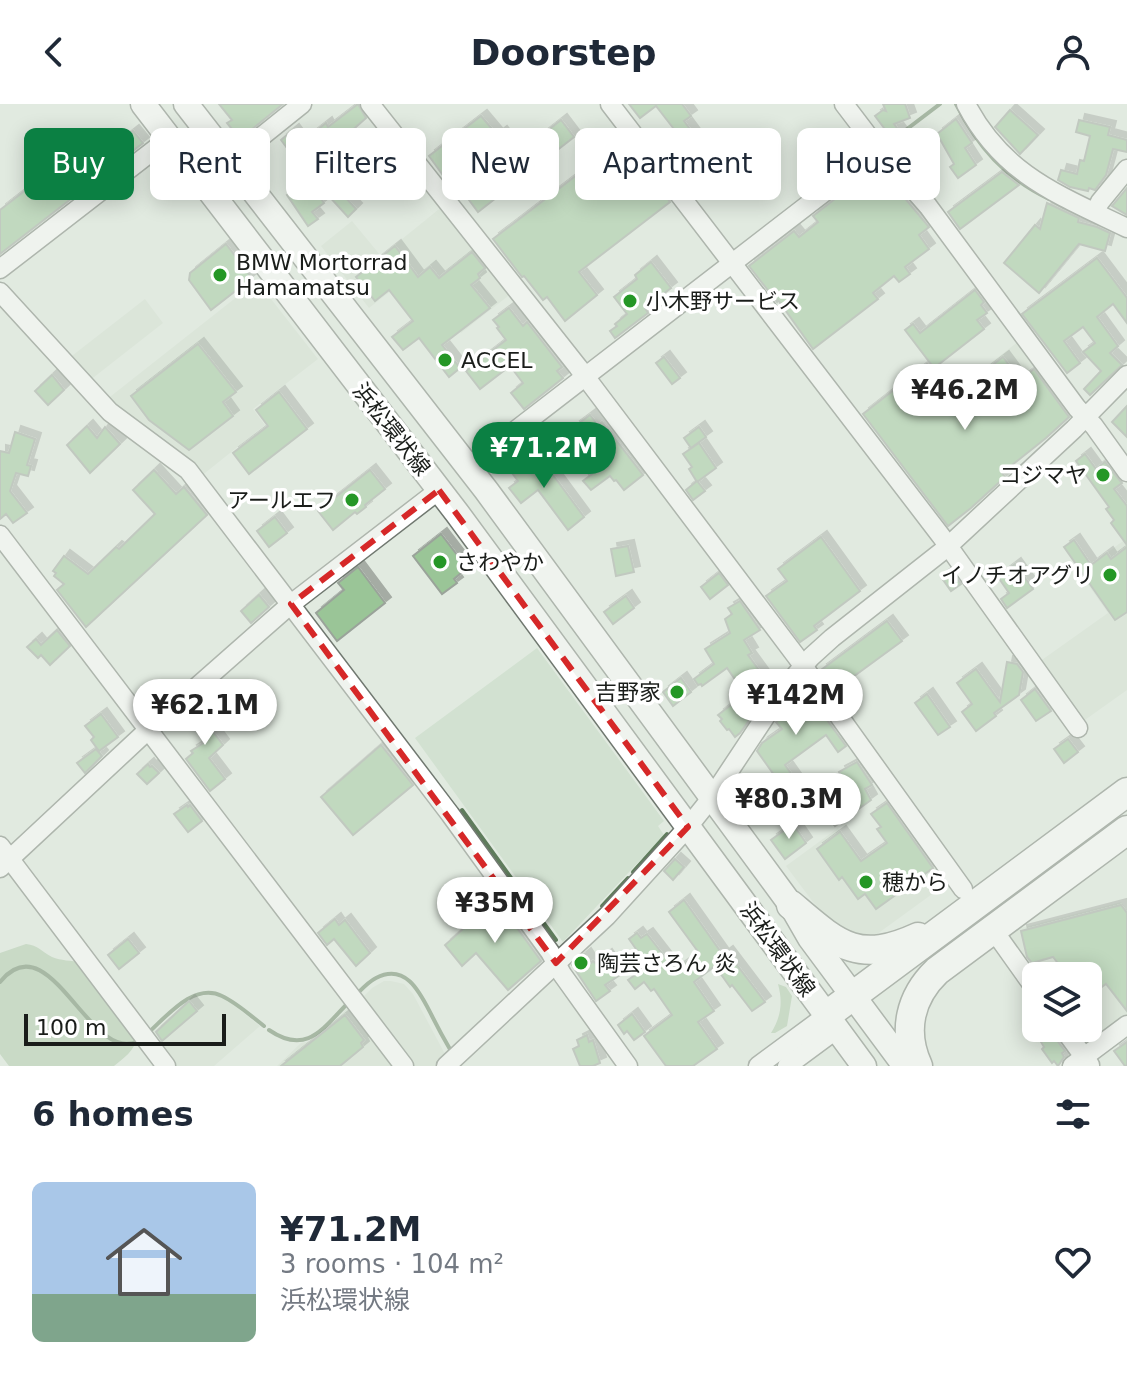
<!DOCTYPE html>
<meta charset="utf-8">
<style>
:root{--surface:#fff;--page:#f6f6f7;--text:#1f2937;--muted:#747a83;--accent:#0b8043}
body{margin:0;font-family:"DejaVu Sans","Noto Sans JP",sans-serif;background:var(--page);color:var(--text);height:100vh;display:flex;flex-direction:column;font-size:30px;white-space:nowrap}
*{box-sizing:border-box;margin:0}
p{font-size:26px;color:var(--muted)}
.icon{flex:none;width:44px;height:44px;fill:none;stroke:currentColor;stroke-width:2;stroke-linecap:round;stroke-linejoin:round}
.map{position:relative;height:962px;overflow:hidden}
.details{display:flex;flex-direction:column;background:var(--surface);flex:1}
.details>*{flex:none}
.banner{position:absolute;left:24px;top:24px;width:1080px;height:72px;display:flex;gap:16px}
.controls{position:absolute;left:1022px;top:858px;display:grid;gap:16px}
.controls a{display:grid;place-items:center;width:80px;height:80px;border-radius:12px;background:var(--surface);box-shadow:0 4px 20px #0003;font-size:40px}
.scale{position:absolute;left:24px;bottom:20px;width:202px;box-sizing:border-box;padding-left:8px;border:4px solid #1a1d1a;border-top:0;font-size:22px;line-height:28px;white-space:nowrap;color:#1a1d1a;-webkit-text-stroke:6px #fff;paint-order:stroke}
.price{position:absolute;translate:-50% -68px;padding:0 18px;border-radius:28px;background:#fff;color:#222;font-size:26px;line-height:52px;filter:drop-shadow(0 2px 4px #0008)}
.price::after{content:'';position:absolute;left:50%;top:48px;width:24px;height:18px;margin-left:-12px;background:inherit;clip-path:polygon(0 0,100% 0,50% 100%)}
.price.current{background:var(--accent);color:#fff}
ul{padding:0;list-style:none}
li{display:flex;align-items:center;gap:24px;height:200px;padding:0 32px}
li span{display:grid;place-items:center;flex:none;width:224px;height:160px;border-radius:12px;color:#555}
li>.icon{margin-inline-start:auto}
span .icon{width:96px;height:96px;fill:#fffc;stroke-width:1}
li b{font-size:34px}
h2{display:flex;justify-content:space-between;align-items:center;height:96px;padding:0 32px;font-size:34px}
.pill{padding:0 28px;border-radius:12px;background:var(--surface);box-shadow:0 4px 20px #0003;font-size:28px;line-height:72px}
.pill.current{background:var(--accent);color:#fff}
header{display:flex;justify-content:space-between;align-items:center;height:104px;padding:0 32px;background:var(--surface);font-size:36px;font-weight:800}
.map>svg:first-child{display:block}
</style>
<header><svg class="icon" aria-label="back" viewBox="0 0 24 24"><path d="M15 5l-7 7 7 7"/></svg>Doorstep<svg class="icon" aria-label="person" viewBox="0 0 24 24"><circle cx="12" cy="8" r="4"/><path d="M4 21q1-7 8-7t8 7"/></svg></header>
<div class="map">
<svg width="1127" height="962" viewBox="0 0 1127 962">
<defs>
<filter id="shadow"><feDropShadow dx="6" dy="-6" stdDeviation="0" flood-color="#0004"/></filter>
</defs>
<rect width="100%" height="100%" fill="#e1eae0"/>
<g fill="#d2e1d1">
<polygon points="443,102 512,189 461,229 414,169 369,204 321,142 352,117 381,152"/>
<polygon points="257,177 318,255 253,305 265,321 200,373 106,296"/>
<polygon points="145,195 163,219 89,277 68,255"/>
<polygon points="1019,237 1036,260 970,312 952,289"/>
<polygon points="1127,434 1127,586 1082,618 1039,558 1108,509 1080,469"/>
<polygon points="537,544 664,717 658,722 664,731 563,838 415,634"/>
<polygon points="838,724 870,768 919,733 950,777 873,833 862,832 832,818 813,798 786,762"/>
<polygon points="1121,798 1127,806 1127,911 1087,941 1082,940 1071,924 1088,924 1088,872 1036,872 1002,829"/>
<polygon points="384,877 391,877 404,880 413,890 446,952 435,962 412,962 361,895 372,884"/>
<polygon points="208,890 226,895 260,922 214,962 173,962 149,931 191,895"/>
<polygon points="350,901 396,962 277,962 301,939 311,937 322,929"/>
</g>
<g fill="#aac7a7">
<path d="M26,840C38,841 42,848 52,853C61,857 71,856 81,859L137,934C134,947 124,954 114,962H9L0,950V849Z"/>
<path d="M778,880L786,883L792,892L787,922L775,929H771C781,913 783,898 778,880Z"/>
</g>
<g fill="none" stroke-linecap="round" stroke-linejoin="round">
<g stroke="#5f7c5c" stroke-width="4">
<path d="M956,0C978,43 1005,74 1049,95"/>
<polyline points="886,41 940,0"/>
<polyline points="462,706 556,836"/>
<polyline points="633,768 667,730"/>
<polyline points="602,802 628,774"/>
<path d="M0,878C50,816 90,962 138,937"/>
<path d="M356,891C362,885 368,878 376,874C407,858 421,891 432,912C438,924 444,935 451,947L452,945"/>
<path d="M269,926C307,952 323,924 349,898"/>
<path d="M148,929C167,912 194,878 222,892C237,899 251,912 264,922"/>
</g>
</g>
<g fill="#9ac597" stroke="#9aa39a" stroke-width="2" filter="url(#shadow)">
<polygon points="219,0 283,0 240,35 227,19 232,16"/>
<polygon points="358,0 366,14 329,47 324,40 299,60 281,36 293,26 302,38 326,19 328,23"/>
<polygon points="629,0 682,0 691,12 684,17 698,36 679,52 667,37 677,29 656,2 640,14"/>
<polygon points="883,0 905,0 910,14 894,20 916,50 907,56 891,34 887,37 879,27 884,24 875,12 883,6 886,7"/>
<polygon points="1010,6 1038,31 1020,50 995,23"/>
<polygon points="481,12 497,31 501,28 518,50 561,16 574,33 478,108 463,88 458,92 429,52"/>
<polygon points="956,15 972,39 965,44 976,61 958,74 950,63 954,60 937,30"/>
<polygon points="1079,16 1110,23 1108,31 1127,36 1127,48 1113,45 1106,71 1095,86 1089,84 1088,87 1070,83 1058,76 1061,66 1077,70 1080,56 1084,57 1090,32 1076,28"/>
<polygon points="133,27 143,39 0,150 0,106 71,51 76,58 97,42 101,47 105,44 108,47"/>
<polygon points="620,38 652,79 654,77 670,98 579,168 597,191 565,217 547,193 543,196 524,172 522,173 493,135"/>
<polygon points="875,64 880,70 883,68 929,123 919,131 929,145 905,163 910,170 899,178 894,172 873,189 878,195 813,245 778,196 777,198 749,162 794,127 799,133 818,118 813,112"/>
<polygon points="1002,68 1019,81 960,125 948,108"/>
<polygon points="305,73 324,99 312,108 318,115 308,122 287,91 293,87 291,84"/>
<polygon points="335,82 356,105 348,113 327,90"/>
<polygon points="1127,84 1127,111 1112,102"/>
<polygon points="1047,99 1079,114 1078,118 1097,123 1110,129 1105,147 1079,140 1039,189 1004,159 1035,121 1040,125"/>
<polygon points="226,140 252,174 211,206 189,176 190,169"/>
<polygon points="395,142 418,173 430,163 439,174 472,148 485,164 478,170 480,174 471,181 490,204 442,241 460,264 449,273 419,234 403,246 392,233 413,217 389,186 375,197 356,173"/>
<polygon points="1097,154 1127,194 1127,219 1113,200 1097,213 1118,242 1110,249 1122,261 1090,291 1084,285 1101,267 1083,248 1095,239 1083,223 1064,237 1080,259 1067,269 1022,210"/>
<polygon points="651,158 671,184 645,204 648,209 615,234 610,227 617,222 615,220 627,210 614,193 637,175 635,171"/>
<polygon points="975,186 984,198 981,201 987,209 977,216 984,225 934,264 905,226 913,220 920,229"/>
<polygon points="509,204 523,222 527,218 562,263 557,267 563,274 524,305 511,289 523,279 510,262 480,285 466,267 506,236 497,224 499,223 493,216"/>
<polygon points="198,240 236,288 223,298 233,312 189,346 149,316 131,292"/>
<polygon points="664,253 680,274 672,280 656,259"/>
<polygon points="1003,253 1020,276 1034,265 1069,313 1046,334 1002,369 1005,373 971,404 948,422 863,310 927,260 952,292"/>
<polygon points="52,271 64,286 48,301 35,287"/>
<polygon points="279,288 307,325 249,370 233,349 268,322 256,306"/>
<polygon points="1127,302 1127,333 1112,318"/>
<polygon points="590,311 598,321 602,318 643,371 624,386 616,376 614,377 610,372 591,386 583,377 604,361 574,323"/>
<polygon points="87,322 97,334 105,323 120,340 90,369 67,341"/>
<polygon points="699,323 706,333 691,344 684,334"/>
<polygon points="15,328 35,335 27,361 31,362 28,372 16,369 10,387 27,409 13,419 6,410 0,415 0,347 9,349"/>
<polygon points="699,339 716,364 697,378 689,365 692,363 683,350"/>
<polygon points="529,350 536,360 542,356 584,413 568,426 538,386 521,399 509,384 518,377 509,365"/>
<polygon points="1085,350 1096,365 1105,358 1122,379 1114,385 1127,402 1127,441 1111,419 1114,416 1106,405 1109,403 1076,357"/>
<polygon points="154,366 176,390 184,383 207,411 86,523 57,486 64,480 54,472 56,469 53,467 64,452 88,470 116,443 119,445 155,410 133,386"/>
<polygon points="370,366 385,385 365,401 366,403 357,410 355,408 333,426 318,407"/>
<polygon points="697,377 705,387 693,396 686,386"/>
<polygon points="275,413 287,429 269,443 257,427"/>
<polygon points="441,430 467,464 454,475 457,479 442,490 413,452"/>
<polygon points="821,433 860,487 814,522 817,526 800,538 766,492 787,477 778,465"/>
<polygon points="1074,436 1091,461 1107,449 1111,455 1127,443 1127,508 1115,516 1064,443"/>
<polygon points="628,442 634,468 616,472 611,445"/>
<polygon points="1015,460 1033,485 1007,504 1001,495 1009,489 998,473"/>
<polygon points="358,463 385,499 337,537 316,509 344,486 338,479"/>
<polygon points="951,466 961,480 951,487 941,473"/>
<polygon points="719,469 728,481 710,495 701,483"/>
<polygon points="259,491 269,503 251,519 241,507"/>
<polygon points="626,492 634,504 613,520 604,508"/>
<polygon points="740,497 760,526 744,536 752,549 748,551 764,573 761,575 769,586 762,596 744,608 750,615 740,629 735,633 729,625 727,626 720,617 722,615 718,611 745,590 727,564 702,582 701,580 698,581 694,575 714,560 705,545 730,529 725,515 732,510 728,504"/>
<polygon points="887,517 902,537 835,586 821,566"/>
<polygon points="57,526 70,542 50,561 41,551 38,554 27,543 36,535 41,541"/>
<polygon points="1007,558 1017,560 1023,568 1019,591 994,609 996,612 976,627 962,608 972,600 957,579 976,565 1000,598"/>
<polygon points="681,574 691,588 673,602 663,588"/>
<polygon points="802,582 846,642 838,648 826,631 785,661 797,678 794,679 796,682 787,689 757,647 762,639 782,625 776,618 789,607 786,603"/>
<polygon points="1035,585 1051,607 1036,617 1021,596"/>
<polygon points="927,590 950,623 938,631 915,599"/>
<polygon points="199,597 217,621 211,625 223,641 209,654 225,675 210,687 186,655 193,649 191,647 205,638 184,610"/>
<polygon points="101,610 118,633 99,647 91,636 94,633 85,622"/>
<polygon points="1068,635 1078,648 1064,659 1054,645"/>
<polygon points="381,641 413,681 353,731 321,693"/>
<polygon points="96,645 102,652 85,669 77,659"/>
<polygon points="857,658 872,681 865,685 871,696 835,722 826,710 823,712 806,687 816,681 833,705 852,692 839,668"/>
<polygon points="148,660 150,663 152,662 159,669 147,680 137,670"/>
<polygon points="887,699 933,764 876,805 865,790 858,795 842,773 839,776 817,745 840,728 861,757 887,739 877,725 881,723 871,710"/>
<polygon points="187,701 188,703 190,701 202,717 188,728 174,710"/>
<polygon points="793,720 806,739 785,755 771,736"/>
<polygon points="675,755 684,763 673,776 664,767"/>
<polygon points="491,788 541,857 508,886 476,849 462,862 445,841 489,802 483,795"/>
<polygon points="684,796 723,851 727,848 765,898 752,907 732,881 730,883 715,862 694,878 714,907 698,918 717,945 693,962 666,962 644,932 672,911 654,885 651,887 644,878 635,885 628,876 648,862 629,835 637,829 641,834 647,830 675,866 699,849 669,808"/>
<polygon points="1121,801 1127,809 1127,907 1106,880 1088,893 1088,872 1068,872 1053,853 1032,859 1027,853 1021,827"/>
<polygon points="335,815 339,821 345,816 370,849 356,862 334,835 327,841 318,829"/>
<polygon points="128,835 139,849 119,865 108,851"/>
<polygon points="585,850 591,859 593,857 595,859 606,851 620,871 605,881 610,887 596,897 572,861"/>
<polygon points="189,897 197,907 162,937 156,928"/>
<polygon points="632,910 645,928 634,936 627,927 624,930 618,921"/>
<polygon points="345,911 364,936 361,939 363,943 340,962 281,962"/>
<polygon points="1033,924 1051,924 1053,931 1065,947 1062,949 1064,953 1058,962 1054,957 1052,959 1042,945 1044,943"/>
<polygon points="587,931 589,938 593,936 600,959 593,962 580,962 573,945 579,942 577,936"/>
<polygon points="1127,938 1127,962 1125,962 1114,947"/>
</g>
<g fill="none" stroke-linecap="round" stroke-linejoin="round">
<defs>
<g id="minor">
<polyline points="370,0 578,263 796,552 963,785"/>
<polyline points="610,0 941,432 1078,624"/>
<polyline points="844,0 879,46 928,102 1077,304 1094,322 1127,368"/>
<path d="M966,0C1003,71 1059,91 1127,124"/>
<polyline points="231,57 302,0"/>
<polyline points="1095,108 1100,98 1127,65"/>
<polyline points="0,165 168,35"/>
<polyline points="0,188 110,308 188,366 450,710 550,848 562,870 628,962"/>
<polyline points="468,363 879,46"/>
<polyline points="0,431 404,962"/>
<polyline points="0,742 166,962"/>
<polyline points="0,764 148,626 291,500 439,386"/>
<polyline points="999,834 1036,886"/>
<polyline points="1063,924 1090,961"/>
<polyline points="446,962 607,812 688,723 712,693 783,586 811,553 832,534 945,445 1074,325 1127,271"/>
<polyline points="758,962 827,911"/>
<polyline points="787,962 837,925"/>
<polyline points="1072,962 1127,921"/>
</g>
<g id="major">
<polyline points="143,0 457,409 864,962"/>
<polyline points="186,0 486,386 791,801 810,834 905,962"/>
</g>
<g id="highway">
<path d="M791,801C837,840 857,861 918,833"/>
<polyline points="827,911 1127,688"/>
<path d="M918,962C902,927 910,893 937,867L1127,726"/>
</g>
</defs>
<use href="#minor" stroke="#707870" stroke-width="21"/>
<use href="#major" stroke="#707870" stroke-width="27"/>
<use href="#highway" stroke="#707870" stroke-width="31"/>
<use href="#minor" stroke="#fff" stroke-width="18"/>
<use href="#major" stroke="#fff" stroke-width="24"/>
<use href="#highway" stroke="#fff" stroke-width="28"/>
</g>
<path d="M0 0H1127V962H0ZM439,386L688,723L556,859L291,500Z" fill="#e1eae0" fill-opacity=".55" fill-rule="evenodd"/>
<path fill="none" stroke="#d62828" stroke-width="6" stroke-dasharray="16 10" stroke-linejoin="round" d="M439,386L688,723L556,859L291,500Z"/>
<g fill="#259726" stroke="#fff" stroke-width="3">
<circle cx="220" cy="171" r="8"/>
<circle cx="630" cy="197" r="8"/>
<circle cx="445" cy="256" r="8"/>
<circle cx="1103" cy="371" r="8"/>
<circle cx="352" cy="396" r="8"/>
<circle cx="440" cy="458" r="8"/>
<circle cx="1110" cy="471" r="8"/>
<circle cx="677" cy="588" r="8"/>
<circle cx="866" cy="778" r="8"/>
<circle cx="581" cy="859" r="8"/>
</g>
<g text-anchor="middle" stroke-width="7" stroke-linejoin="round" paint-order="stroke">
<g font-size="22" fill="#1a1d1a" stroke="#fff" text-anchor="start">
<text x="236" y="166">BMW Mortorrad<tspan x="236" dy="25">Hamamatsu</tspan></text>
<text x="646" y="205">小木野サービス</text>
<text x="461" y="264">ACCEL</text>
<text x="1087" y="379" text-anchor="end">コジマヤ</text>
<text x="336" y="404" text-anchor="end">アールエフ</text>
<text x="456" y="466">さわやか</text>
<text x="1094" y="479" text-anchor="end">イノチオアグリ</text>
<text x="661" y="596" text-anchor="end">吉野家</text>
<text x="882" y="786">穂から</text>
<text x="597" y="867">陶芸さろん 炎</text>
</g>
<g font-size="22" fill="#1a1d1a" stroke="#fff">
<text transform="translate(392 325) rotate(52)" y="8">浜松環状線</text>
<text transform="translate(778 845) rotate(54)" y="8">浜松環状線</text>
</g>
</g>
</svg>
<div class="controls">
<a><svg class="icon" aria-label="layers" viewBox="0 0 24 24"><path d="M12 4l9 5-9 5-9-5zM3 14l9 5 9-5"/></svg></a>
</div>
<div class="scale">100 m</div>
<b class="price" style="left:965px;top:328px">¥46.2M</b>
<b class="price current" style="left:544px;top:386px">¥71.2M</b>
<b class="price" style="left:796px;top:633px">¥142M</b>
<b class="price" style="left:205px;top:643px">¥62.1M</b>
<b class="price" style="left:789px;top:737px">¥80.3M</b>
<b class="price" style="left:495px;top:841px">¥35M</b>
<div class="banner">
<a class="pill current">Buy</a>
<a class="pill">Rent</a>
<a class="pill">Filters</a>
<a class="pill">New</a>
<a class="pill">Apartment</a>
<a class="pill">House</a>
</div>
</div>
<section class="details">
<h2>6 homes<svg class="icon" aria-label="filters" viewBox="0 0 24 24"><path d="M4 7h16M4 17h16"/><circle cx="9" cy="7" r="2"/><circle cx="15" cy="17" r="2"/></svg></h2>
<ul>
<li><span style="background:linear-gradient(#a9c7e8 70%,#7fa58c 0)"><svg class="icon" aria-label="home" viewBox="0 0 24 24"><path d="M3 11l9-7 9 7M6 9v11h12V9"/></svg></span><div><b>¥71.2M</b><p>3 rooms · 104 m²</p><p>浜松環状線</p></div><svg class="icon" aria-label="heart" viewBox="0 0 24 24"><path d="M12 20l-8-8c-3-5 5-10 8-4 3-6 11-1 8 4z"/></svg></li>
</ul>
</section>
